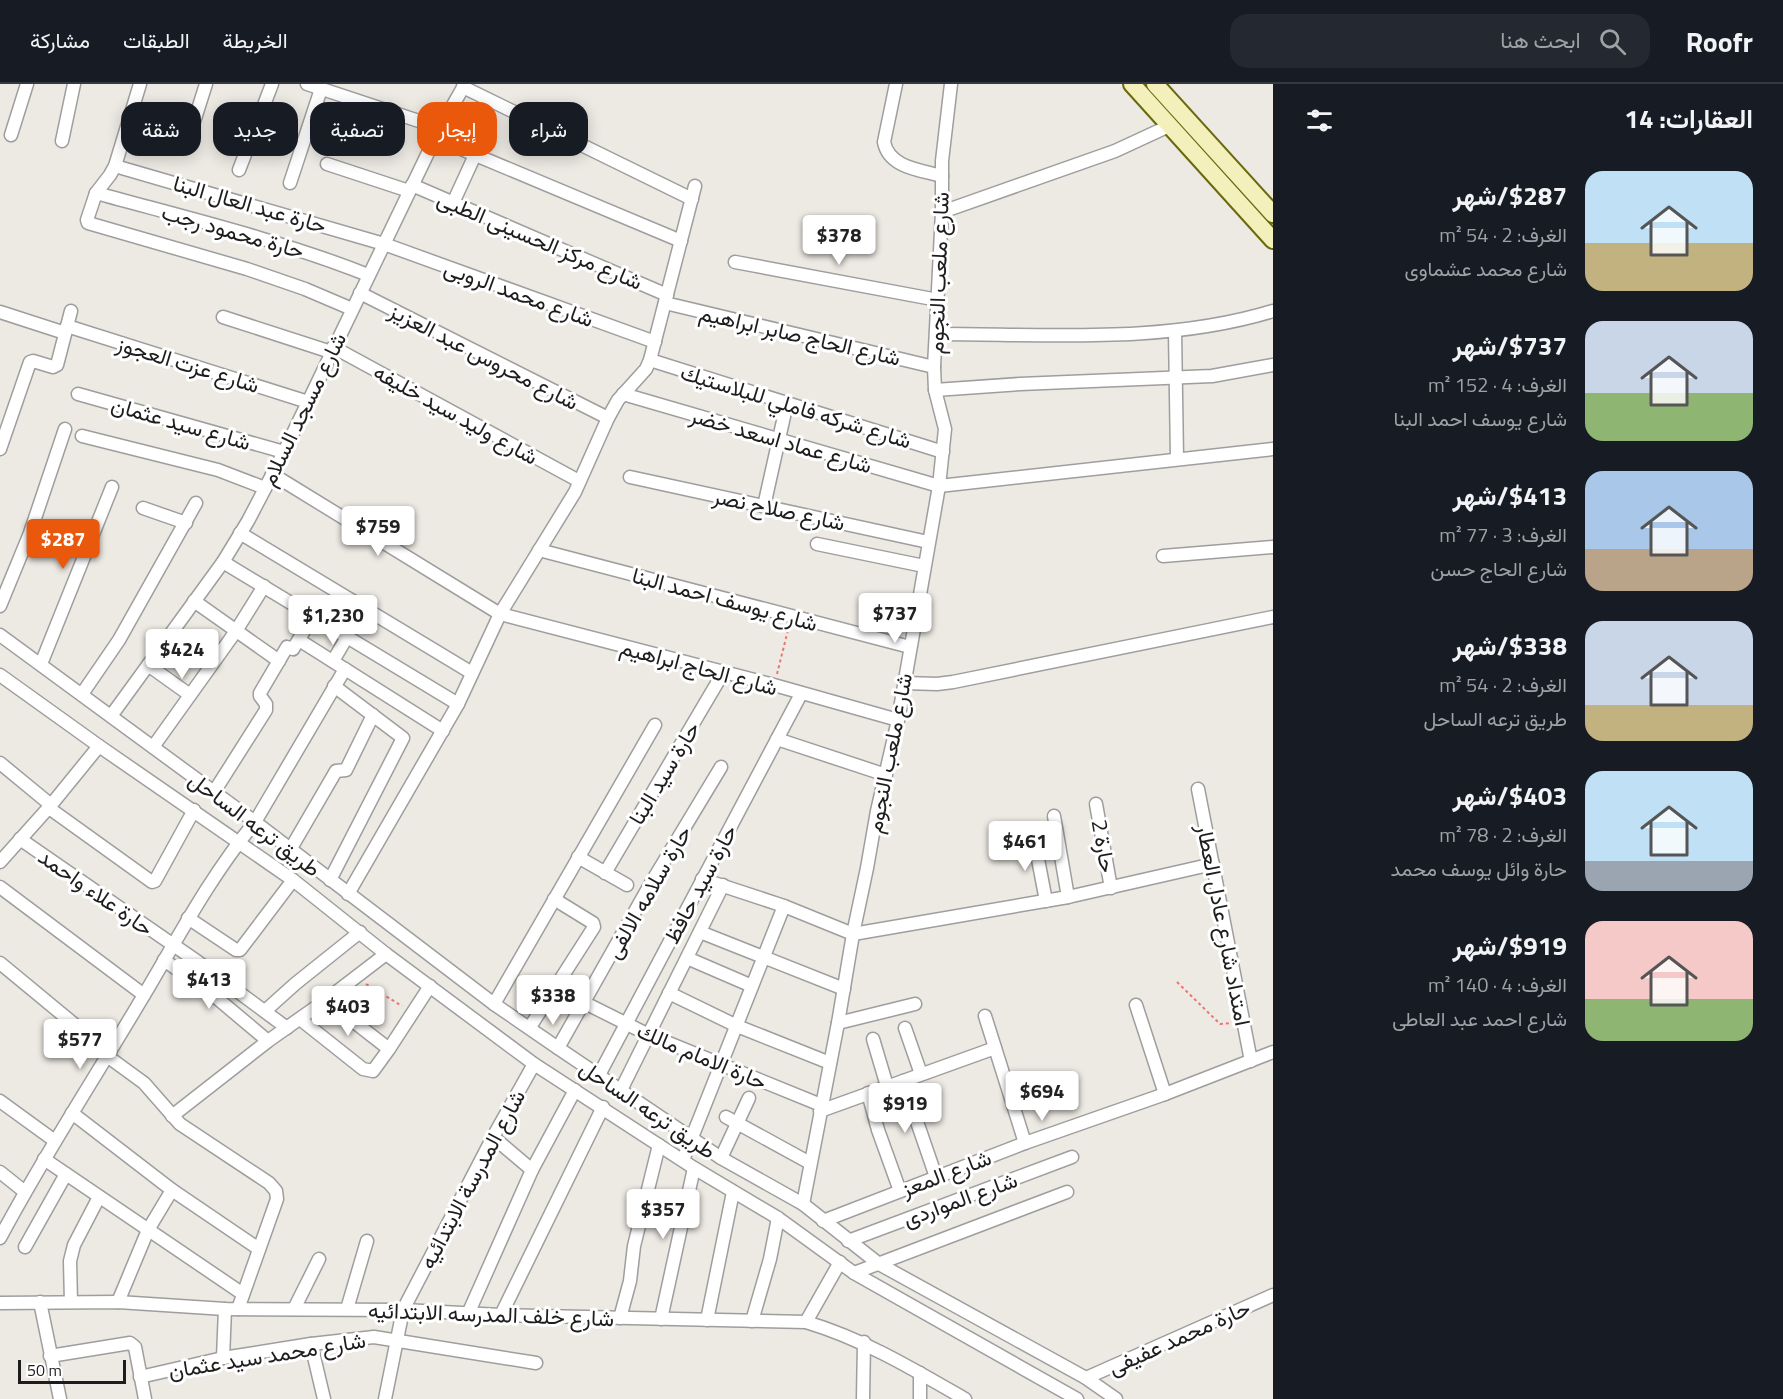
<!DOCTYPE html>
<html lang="ar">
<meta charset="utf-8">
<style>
:root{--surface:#171b24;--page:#242831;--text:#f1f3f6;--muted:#9ea1a6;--line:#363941;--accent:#ea580c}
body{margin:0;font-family:"Titillium Web",Vazirmatn,sans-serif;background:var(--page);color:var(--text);direction:rtl;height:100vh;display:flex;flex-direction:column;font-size:22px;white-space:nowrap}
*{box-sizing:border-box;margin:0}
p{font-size:20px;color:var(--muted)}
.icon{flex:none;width:33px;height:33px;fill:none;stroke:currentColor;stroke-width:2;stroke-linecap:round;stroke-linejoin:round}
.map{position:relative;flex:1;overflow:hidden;direction:ltr}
.panel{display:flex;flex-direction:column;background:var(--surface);width:510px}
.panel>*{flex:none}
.banner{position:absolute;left:18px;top:18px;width:570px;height:54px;direction:rtl;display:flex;gap:12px}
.scale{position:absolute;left:18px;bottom:15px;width:108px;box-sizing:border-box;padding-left:6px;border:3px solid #1d1d1d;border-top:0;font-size:16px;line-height:21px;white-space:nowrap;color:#1d1d1d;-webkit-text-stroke:4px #fff;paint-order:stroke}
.price{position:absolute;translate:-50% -51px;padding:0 14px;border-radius:6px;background:#fff;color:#222;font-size:20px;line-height:39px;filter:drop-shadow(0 2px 3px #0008)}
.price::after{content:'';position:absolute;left:50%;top:36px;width:18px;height:14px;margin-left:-9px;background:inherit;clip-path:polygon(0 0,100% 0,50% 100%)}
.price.active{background:var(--accent);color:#fff}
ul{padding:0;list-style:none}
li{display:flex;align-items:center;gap:18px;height:150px;padding:0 30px}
li span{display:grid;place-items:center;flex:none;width:168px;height:120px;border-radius:18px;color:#555}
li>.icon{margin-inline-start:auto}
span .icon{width:72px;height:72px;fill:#fffc;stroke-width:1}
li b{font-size:26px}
h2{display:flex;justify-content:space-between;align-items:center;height:72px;padding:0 30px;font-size:26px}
.chip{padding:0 21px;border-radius:18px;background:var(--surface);box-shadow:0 3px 15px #0003;font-size:21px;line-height:54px}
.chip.active{background:var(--accent);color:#fff}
header{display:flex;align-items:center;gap:36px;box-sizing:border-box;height:84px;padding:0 30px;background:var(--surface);border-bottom:2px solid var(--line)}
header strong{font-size:28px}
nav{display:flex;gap:33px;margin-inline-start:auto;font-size:21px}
.search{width:420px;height:54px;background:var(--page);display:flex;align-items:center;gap:15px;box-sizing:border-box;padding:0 21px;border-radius:18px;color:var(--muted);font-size:22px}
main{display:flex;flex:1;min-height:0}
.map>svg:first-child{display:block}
</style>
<header>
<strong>Roofr</strong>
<div class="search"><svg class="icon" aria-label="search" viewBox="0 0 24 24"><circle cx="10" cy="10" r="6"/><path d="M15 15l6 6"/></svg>ابحث هنا</div>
<nav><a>الخريطة</a><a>الطبقات</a><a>مشاركة</a></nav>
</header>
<main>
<section class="panel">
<h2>العقارات: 14<svg class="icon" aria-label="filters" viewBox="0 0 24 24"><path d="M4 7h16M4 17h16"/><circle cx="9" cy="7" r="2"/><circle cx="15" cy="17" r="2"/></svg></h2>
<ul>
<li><span style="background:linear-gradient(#bfe0f5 60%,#c2b280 0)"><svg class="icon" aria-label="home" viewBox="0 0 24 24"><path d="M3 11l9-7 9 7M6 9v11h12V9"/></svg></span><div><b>$287/شهر</b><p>الغرف: 2 · 54 m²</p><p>شارع محمد عشماوى</p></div></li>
<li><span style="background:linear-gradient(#c9d6e8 60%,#8fb573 0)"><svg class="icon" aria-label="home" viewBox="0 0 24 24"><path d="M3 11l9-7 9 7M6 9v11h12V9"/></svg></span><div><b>$737/شهر</b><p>الغرف: 4 · 152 m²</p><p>شارع يوسف احمد البنا</p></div></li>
<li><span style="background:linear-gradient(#a9c7e8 65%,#b9a48a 0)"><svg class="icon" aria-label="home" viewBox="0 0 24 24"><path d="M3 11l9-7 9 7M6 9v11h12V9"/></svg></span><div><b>$413/شهر</b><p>الغرف: 3 · 77 m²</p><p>شارع الحاج حسن</p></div></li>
<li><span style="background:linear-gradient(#c9d6e8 70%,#c2b280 0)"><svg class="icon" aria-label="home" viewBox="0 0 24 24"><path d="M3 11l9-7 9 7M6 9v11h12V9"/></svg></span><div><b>$338/شهر</b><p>الغرف: 2 · 54 m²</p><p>طريق ترعه الساحل</p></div></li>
<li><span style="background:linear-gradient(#bfe0f5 75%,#9aa5b1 0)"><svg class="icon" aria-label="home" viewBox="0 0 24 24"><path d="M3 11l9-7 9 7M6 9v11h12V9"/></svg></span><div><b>$403/شهر</b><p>الغرف: 2 · 78 m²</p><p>حارة وائل يوسف محمد</p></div></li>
<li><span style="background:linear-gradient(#f6c9c9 65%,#8fb573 0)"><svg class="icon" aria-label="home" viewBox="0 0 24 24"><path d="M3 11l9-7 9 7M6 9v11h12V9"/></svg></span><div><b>$919/شهر</b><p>الغرف: 4 · 140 m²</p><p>شارع احمد عبد العاطى</p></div></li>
</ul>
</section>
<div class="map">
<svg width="1273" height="1315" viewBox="0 0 1273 1315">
<rect width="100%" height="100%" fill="#ede9e3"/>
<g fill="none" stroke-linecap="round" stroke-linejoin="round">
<defs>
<g id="minor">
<polyline points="140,0 115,82 110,91 96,109 87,136 88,139 247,185 305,205 352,225"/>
<polyline points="307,0 440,44"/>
<path d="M896,0L884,58C889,84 921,86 942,92"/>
<polyline points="463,3 692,115"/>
<polyline points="11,51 27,0"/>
<polyline points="435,54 681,157"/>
<polyline points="62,57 74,0"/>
<polyline points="186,63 206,0"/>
<polyline points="327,80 409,107"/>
<polyline points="115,82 384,160 655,258"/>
<polyline points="239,86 272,0"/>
<polyline points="290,99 321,5"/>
<polyline points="412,101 667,211"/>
<path d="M96,109C187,134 280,156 368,191"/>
<polyline points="453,119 475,71"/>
<polyline points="942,128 1115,67 1169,42"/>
<polyline points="735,178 938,216"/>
<polyline points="360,209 608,334"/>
<polyline points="665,219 934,283"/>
<polyline points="0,228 65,249"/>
<polyline points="223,233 331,268"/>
<polyline points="67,242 308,318"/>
<polyline points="1175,247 1177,375"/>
<path d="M937,250C1048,250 1165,260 1273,227"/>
<polyline points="333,263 579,397"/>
<polyline points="650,276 943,368"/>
<polyline points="935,306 1020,300 1212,292 1273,281"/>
<polyline points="78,310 284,368"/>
<polyline points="623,310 939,402 1273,365"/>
<polyline points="82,352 218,386 265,404"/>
<polyline points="0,365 30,278 33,277 53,283 57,281 71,227"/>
<polyline points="272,390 500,530 774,601 898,636"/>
<polyline points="630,393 928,458"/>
<polyline points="764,422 787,319"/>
<polyline points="143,424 186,439"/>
<polyline points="240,449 472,589"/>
<polyline points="817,460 924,482"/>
<polyline points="539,466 910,563"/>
<polyline points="1163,472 1273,463"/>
<polyline points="223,478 458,620"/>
<polyline points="194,517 279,577"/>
<polyline points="0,522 30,449 65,345"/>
<polyline points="0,551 255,738 494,920 558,964 721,1074 803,1120 879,1180 1086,1294 1116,1315"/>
<polyline points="299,556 443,647"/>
<polyline points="333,577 347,553"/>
<polyline points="41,580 112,403"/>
<polyline points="148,581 190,611"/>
<polyline points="0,591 99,662 293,796 386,870 534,980 694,1084 778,1134 854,1189 1077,1315"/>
<polyline points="904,599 937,600 953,598 1273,533"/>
<polyline points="82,610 119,556 196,419"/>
<polyline points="111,632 223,478 248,437 284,368 440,44 465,0"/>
<polyline points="777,655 886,691"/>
<polyline points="153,663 236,547 264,502"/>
<polyline points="0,679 51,721"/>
<polyline points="1198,705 1251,977"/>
<polyline points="214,708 266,626 266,620 260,612 260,609 287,563 293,565 313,532"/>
<polyline points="1096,720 1111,804"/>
<polyline points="49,724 152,798 155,797 194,726"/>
<polyline points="1054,732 1068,813"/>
<polyline points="1034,754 1046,817"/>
<polyline points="20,755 198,878 287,944"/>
<polyline points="290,766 336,687 346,686 373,631"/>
<polyline points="578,773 627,801"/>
<polyline points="0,778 51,721 99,662"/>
<polyline points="605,789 723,589"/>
<polyline points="702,795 784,822 853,850 1068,813 1213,780"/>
<polyline points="330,796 403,654 334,602"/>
<polyline points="0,803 144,911"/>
<polyline points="348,810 458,620 500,530 575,408 608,334 618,316 646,285 650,276 695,102"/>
<polyline points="188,834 236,866 240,866 293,796"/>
<polyline points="700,848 844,905"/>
<polyline points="687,874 752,902"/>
<polyline points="164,876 218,915 268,957"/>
<polyline points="0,879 109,969"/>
<polyline points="669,909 737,942 830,979"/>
<polyline points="326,916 389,965"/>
<polyline points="585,919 649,951 821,1021"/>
<polyline points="494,920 655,641"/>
<polyline points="1136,921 1165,1010"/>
<polyline points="265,927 295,900 360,848"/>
<polyline points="985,932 1025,1059"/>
<polyline points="300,935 363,985 373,987 389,965 430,902"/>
<polyline points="838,939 915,920"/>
<polyline points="530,943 594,843 593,839 554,815"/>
<polyline points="905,944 921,990"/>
<polyline points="873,955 887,1002"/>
<polyline points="558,964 651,799 721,683"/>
<polyline points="107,972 144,999 180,1040 269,1099 276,1107 277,1115 238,1225"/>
<polyline points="599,991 801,610"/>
<polyline points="903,997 936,1093"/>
<polyline points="621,1006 723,801"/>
<polyline points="868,1009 878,1046 900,1107"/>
<polyline points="0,1017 55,1057"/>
<polyline points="820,1027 995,964"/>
<polyline points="72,1029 172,1106 259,1165"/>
<polyline points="172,1032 268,957 326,916 386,870"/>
<polyline points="726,1033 810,1079"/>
<polyline points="493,1053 532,1086"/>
<polyline points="721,1074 749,1014"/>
<polyline points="44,1075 243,1210"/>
<polyline points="683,1076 784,822"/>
<polyline points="0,1088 25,1108"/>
<polyline points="803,1120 838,939 853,850 867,784 877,727 898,636 939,402 945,345 935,306 934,283 942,128 942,77 951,0"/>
<polyline points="823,1137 1025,1059 1165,1010 1273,968"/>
<path d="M0,1154C44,1071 96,992 144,911C179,852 211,791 255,738L345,585"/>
<polyline points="848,1157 1072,1073"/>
<polyline points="25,1163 66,1090"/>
<polyline points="854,1189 1067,1108"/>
<polyline points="40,1218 60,1315"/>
<polyline points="71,1218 70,1177 74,1161 99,1113"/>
<polyline points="118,1218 148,1146 172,1106"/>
<path d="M0,1219L118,1218L225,1225L403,1226L501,1231L806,1238C863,1255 913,1285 965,1315"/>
<polyline points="294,1225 319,1175"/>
<polyline points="347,1225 367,1157"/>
<polyline points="468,1230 532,1086 575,1006"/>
<polyline points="501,1231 603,1023"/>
<polyline points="620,1234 630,1197 634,1162 659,1061"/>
<polyline points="661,1235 694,1084"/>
<polyline points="707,1236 733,1108"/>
<polyline points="752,1237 770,1175 778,1134"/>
<polyline points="806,1238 840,1178"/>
<polyline points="311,1260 324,1315"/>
<polyline points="50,1272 130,1259 135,1263 145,1315"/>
<polyline points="223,1274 225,1225"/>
<polyline points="920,1289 920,1315"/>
<polyline points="140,1293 223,1274 311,1260 374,1253 536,1279"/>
<polyline points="1086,1294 1273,1211"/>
<polyline points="385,1315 403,1226 493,1053 534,980"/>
<polyline points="863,1315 864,1258"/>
</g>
<g id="secondary">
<polyline points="1132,0 1273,156"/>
<polyline points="1155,0 1273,130"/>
</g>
</defs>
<use href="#minor" stroke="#9e9e9e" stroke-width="15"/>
<use href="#secondary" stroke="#6a690e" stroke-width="20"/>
<g stroke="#ed7475" stroke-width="2" stroke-dasharray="3 3" stroke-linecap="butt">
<polyline points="777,590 788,546"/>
<polyline points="1177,898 1220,940 1231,939"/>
<polyline points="366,900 402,922"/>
</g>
<use href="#minor" stroke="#fff" stroke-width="12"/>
<use href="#secondary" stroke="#f3f0bb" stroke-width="16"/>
</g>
<g text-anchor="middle" stroke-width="6" stroke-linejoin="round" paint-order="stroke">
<g font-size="22" fill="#1d1d1d" stroke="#fff">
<text transform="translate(250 120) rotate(16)" y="8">حارة عبد العال البنا</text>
<text transform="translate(233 147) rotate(16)" y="8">حارة محمود رجب</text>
<text transform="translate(540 156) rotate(23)" y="8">شارع مركز الحسينى الطبى</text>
<text transform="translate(938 189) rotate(-88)" y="8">شارع ملعب النجوم</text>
<text transform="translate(519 209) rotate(20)" y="8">شارع محمد الروبى</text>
<text transform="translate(800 251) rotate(13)" y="8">شارع الحاج صابر ابراهيم</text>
<text transform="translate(484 272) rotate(27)" y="8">شارع محروس عبد العزيز</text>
<text transform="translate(188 280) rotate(17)" y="8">شارع عزت العجوز</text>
<text transform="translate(796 322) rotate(17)" y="8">شارع شركه فاملي للبلاستيك</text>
<text transform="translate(303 325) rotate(-64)" y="8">شارع مسجد السلام</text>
<text transform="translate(456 330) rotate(29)" y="8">شارع وليد سيد خليفه</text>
<text transform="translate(181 339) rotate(16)" y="8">شارع سيد عثمان</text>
<text transform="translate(781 356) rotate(16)" y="8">شارع عماد اسعد خضر</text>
<text transform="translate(779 425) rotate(12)" y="8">شارع صلاح نصر</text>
<text transform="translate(725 515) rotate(15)" y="8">شارع يوسف احمد البنا</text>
<text transform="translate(699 583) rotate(15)" y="8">شارع الحاج ابراهيم</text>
<text transform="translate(889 669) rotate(-79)" y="8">شارع ملعب النجوم</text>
<text transform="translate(664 689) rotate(-59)" y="8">حارة سيد البنا</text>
<text transform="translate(255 740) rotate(37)" y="8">طريق ترعه الساحل</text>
<text transform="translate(1104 762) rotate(80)" y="8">حارة 2</text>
<text transform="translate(700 800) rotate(-62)" y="8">حارة سيد حافظ</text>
<text transform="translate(96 808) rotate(35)" y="8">حارة علاء واحمد</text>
<text transform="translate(648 808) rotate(-60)" y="8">حارة سلامه الالفى</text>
<text transform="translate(1224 841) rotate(79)" y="8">امتداد شارع عادل العطار</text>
<text transform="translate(702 972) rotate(23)" y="8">حارة الامام مالك</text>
<text transform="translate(648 1025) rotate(34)" y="8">طريق ترعه الساحل</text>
<text transform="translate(946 1089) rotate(-21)" y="8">شارع المعز</text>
<text transform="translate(472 1095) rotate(-62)" y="8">شارع المدرسة الابتدائيه</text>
<text transform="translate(960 1115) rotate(-20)" y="8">شارع المواردى</text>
<text transform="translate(491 1230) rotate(2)" y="8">شارع خلف المدرسه الابتدائيه</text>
<text transform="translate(1179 1253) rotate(-24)" y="8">حارة محمد عفيفى</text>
<text transform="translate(267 1271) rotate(-9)" y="8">شارع محمد سيد عثمان</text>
</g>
</g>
</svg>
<div class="scale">50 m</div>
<b class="price" style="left:839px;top:182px">$378</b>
<b class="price" style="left:378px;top:473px">$759</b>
<b class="price active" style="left:63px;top:486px">$287</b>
<b class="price" style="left:895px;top:560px">$737</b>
<b class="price" style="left:333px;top:562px">$1,230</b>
<b class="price" style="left:182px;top:596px">$424</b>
<b class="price" style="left:1025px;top:788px">$461</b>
<b class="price" style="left:209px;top:926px">$413</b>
<b class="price" style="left:553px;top:942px">$338</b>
<b class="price" style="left:348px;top:953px">$403</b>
<b class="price" style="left:80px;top:986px">$577</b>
<b class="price" style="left:1042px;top:1038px">$694</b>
<b class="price" style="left:905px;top:1050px">$919</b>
<b class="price" style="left:663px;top:1156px">$357</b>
<div class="banner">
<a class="chip">شراء</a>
<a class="chip active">إيجار</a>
<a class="chip">تصفية</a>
<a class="chip">جديد</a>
<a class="chip">شقة</a>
</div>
</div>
</main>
